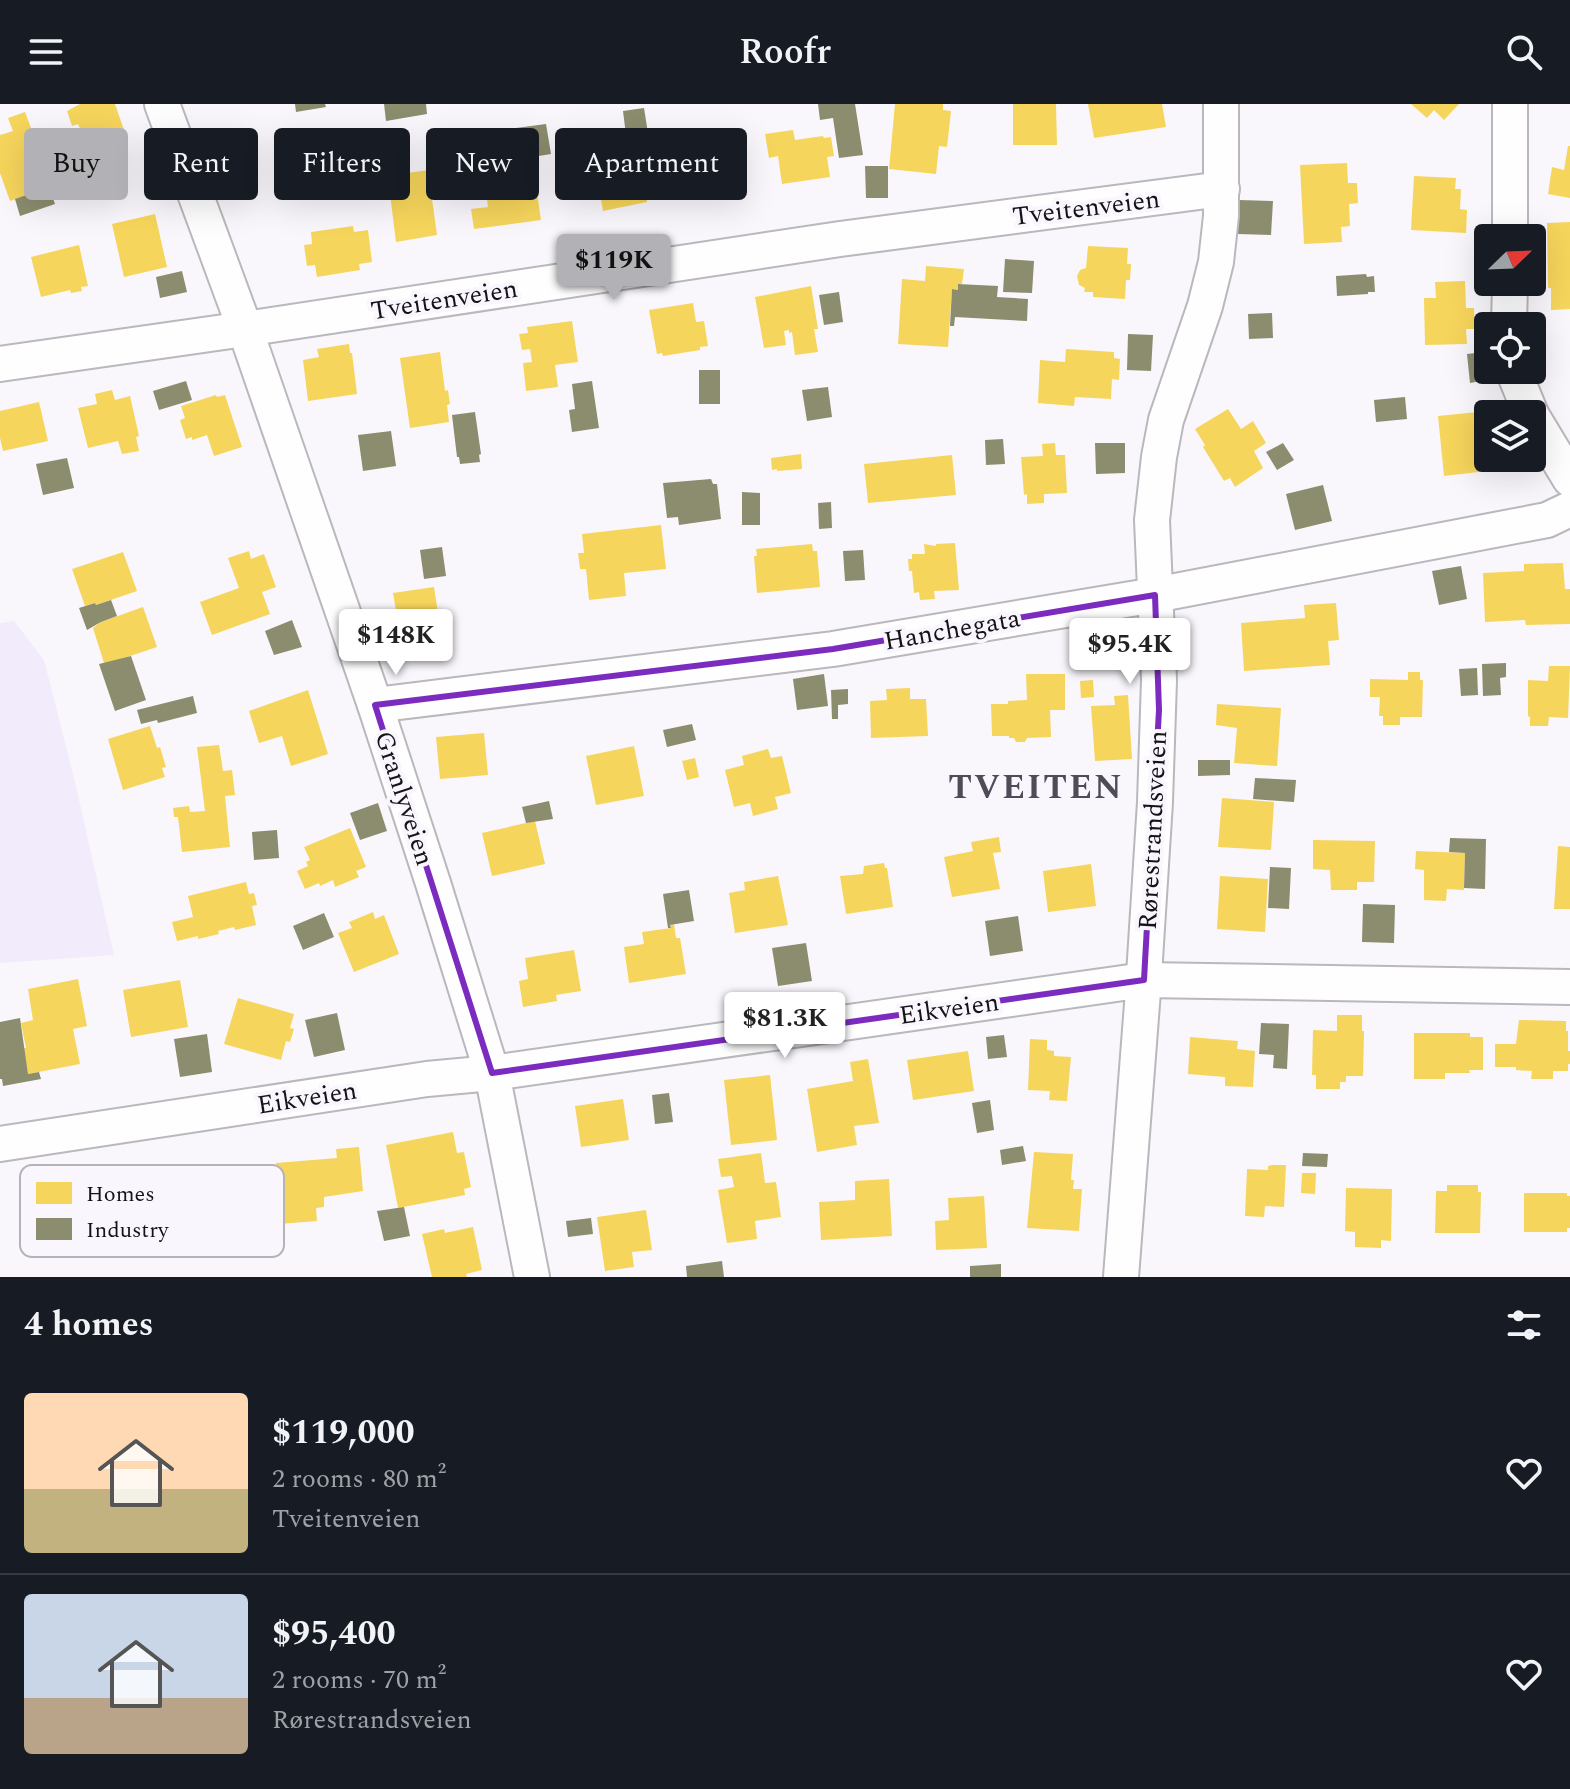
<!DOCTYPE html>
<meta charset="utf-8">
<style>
:root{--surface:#171b24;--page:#242831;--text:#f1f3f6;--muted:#9ea1a6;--line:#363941;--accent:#b2b2b6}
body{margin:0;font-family:Spectral,serif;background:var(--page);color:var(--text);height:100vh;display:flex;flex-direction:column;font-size:30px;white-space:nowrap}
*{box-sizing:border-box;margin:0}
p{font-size:26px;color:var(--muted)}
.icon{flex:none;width:44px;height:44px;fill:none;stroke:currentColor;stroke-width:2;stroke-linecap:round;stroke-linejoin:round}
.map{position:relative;height:1173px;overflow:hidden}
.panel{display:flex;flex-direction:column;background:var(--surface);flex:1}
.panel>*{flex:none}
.guide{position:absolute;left:24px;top:24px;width:800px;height:72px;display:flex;gap:16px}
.needle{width:52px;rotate:67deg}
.fabs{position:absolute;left:1474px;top:120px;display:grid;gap:16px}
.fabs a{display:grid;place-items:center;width:72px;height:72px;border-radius:8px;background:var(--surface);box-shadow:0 8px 32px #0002;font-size:40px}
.price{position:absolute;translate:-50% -68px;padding:0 18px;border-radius:8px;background:#fff;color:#222;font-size:26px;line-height:52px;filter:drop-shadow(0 2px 4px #0008)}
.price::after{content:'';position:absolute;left:50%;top:48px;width:24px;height:18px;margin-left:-12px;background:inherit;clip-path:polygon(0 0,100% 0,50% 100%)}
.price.active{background:var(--accent);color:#111}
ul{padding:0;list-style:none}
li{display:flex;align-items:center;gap:24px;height:200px;padding:0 24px}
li+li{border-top:2px solid var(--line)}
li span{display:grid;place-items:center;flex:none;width:224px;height:160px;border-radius:8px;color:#555}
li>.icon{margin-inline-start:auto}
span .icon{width:96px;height:96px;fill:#fffc;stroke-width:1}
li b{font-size:34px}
h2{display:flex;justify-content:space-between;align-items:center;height:96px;padding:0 24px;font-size:34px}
.tag{padding:0 28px;border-radius:8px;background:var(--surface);box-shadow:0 8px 32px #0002;font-size:28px;line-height:72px}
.tag.active{background:var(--accent);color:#111}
header{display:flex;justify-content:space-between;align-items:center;height:104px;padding:0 24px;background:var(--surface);font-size:36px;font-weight:600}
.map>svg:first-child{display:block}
</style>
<header><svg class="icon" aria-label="menu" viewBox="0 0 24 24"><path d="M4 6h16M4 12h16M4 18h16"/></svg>Roofr<svg class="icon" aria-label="search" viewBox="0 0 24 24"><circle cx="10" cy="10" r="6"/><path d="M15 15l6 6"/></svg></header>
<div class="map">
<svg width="1570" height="1173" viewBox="0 0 1570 1173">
<rect width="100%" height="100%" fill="#f9f7fc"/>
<polygon fill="#f1ebfb" points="14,517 44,556 75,678 114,851 0,859 0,519"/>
<g fill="#f6d55c">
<polygon points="80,0 115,0 124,26 103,33 106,41 83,50 77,34 83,31 78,20 72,22 67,7"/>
<polygon points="895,0 943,0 943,6 951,7 947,43 939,42 936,70 889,65"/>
<polygon points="1013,0 1056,0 1057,41 1013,41"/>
<polygon points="1088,0 1162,0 1166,23 1094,34"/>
<polygon points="1411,0 1459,0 1444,16 1434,6 1427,14"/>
<polygon points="25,8 53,82 10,97 0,69 0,31 13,27 8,14"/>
<polygon points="318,26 324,68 286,74 280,31"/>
<polygon points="793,26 795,36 823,32 824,34 831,33 834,52 827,53 830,73 782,80 778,52 769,54 765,30"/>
<polygon points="734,36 736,47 740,46 746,86 680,95 674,56 677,55 676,44 696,41 698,52 715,50 713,39"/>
<polygon points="1568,42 1570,42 1570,94 1548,90 1552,63 1564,66"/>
<polygon points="406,55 408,69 428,66 437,131 396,138 386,58"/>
<polygon points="1347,59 1348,79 1357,79 1358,99 1349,100 1350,122 1341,123 1342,138 1304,140 1300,61"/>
<polygon points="633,60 633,62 641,61 644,78 646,78 647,98 603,107 596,66"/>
<polygon points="531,68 532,76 535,75 541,116 474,125 471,105 488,103 485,82 518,77 517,70"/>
<polygon points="353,71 360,93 350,96 342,75"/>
<polygon points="1414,72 1456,74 1455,85 1461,85 1460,105 1467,106 1466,129 1411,126"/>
<polygon points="155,110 167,163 124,173 112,120"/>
<polygon points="1570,118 1570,205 1551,206 1551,184 1548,184 1547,119"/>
<polygon points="353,122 354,128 368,126 372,158 359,160 360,166 317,173 315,161 307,162 304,141 312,140 311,128"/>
<polygon points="79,141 88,182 81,183 82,187 71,189 70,186 41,193 31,153"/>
<polygon points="1088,142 1128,144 1127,160 1131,160 1130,176 1126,176 1125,195 1093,193 1093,188 1084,188 1085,184 1079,181 1077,172 1080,166 1086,164"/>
<polygon points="926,162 964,165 962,180 958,180 958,186 952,185 948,243 898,240 902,175 925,177"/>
<polygon points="1465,177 1466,204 1474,204 1475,225 1466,225 1467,240 1425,241 1424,194 1436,194 1435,178"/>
<polygon points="811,182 818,225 814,225 818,248 795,251 792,228 789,229 789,226 784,227 786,241 764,244 755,193"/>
<polygon points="693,199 696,218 704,217 708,242 700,243 700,246 663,252 662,249 657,250 649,206"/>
<polygon points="572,217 578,258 555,261 558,283 526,287 523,259 532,258 530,245 522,246 519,230 528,229 527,223"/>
<polygon points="349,240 350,249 352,249 357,290 308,297 303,256 319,253 317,245"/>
<polygon points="1066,245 1114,248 1114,254 1120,255 1119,276 1112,275 1111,295 1075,293 1074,302 1038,299 1040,256 1065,258"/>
<polygon points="440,248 445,287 448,286 450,300 447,301 449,318 410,324 400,254"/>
<polygon points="112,286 115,296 130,292 139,332 136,333 139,347 122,350 118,337 88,344 78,304 97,300 95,290"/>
<polygon points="216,291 217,293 225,291 242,343 214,352 207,331 192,336 192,333 186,335 180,316 185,314 181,302"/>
<polygon points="39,298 48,337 3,347 0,334 0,307"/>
<polygon points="1228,305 1241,325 1253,317 1266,339 1254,347 1263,364 1235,383 1230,374 1224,377 1203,343 1205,341 1195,325"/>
<polygon points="1497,306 1498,310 1488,310 1488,354 1503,354 1504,365 1444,372 1438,312"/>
<polygon points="1055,339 1056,351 1065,351 1067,389 1044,390 1044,399 1027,400 1027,390 1024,391 1021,353 1043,352 1042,340"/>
<polygon points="801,350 802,365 777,367 777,365 772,366 771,354"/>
<polygon points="952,351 956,391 868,399 864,360"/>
<polygon points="661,421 666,465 624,469 626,492 589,496 586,465 580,465 578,449 584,449 582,430"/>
<polygon points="955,439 959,486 934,487 935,495 920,496 919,488 914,489 912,467 909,467 908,455 912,455 912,450 925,450 924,440 936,442 936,440"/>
<polygon points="812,440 813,447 817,447 820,483 757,489 754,452 757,452 756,445"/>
<polygon points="249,447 251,455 264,450 276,483 262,488 270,510 212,531 200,498 239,484 228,454"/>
<polygon points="123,448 137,487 96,501 95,499 85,502 72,465"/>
<polygon points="1563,459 1565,485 1570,485 1570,520 1526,521 1525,516 1485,518 1483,469 1524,467 1524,460"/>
<polygon points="434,483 442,534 428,536 428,542 401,546 400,543 395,544 392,526 399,524 393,489"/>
<polygon points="1336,499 1339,536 1328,537 1330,561 1244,567 1241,519 1305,514 1304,501"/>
<polygon points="143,503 157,543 115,557 104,559 93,524 101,518"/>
<polygon points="1131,523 1135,542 1122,545 1117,526"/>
<polygon points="1549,562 1570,562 1568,614 1549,613 1548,622 1530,622 1530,613 1528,612 1528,576 1548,577"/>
<polygon points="1408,568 1420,568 1420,576 1423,576 1422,613 1400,613 1400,621 1383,621 1383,612 1379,612 1380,593 1370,593 1370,575 1408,576"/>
<polygon points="1026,570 1065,570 1065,606 1050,606 1051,633 1027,634 1025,638 1016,638 1014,634 1009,634 1009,632 992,632 991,600 1008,600 1008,597 1027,596"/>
<polygon points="1093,576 1094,593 1081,594 1080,577"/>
<polygon points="910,584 910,595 926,595 928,632 871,634 870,597 887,596 886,585"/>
<polygon points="308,586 328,650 291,662 282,632 259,639 249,607"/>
<polygon points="1128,591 1132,655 1095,657 1091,602 1115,601 1114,592"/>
<polygon points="1217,600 1281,604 1277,662 1234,659 1237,624 1216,621"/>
<polygon points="150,622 157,644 160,643 166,663 162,664 165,673 123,686 108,635"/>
<polygon points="484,629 488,671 440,675 436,633"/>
<polygon points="219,641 223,667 232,666 235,691 225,692 230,743 182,748 178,713 174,713 173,704 189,702 190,708 205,707 197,643"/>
<polygon points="634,642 644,692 596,701 586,652"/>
<polygon points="768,645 771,654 782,652 791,689 775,693 778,705 753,712 750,699 734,703 725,666 744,661 742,652"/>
<polygon points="695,654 699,673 687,676 682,657"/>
<polygon points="1222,694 1274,698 1271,746 1218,743"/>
<polygon points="535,717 545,760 492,772 482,729"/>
<polygon points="350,724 366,763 356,767 359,773 335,783 333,776 320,782 319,779 305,785 297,767 308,762 306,758 310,756 304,743"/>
<polygon points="999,733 1001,748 993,749 1000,785 952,793 944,753 973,747 971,738"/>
<polygon points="1313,736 1375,737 1374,778 1357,778 1357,786 1331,786 1330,766 1313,765"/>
<polygon points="1558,742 1570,743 1570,805 1554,805"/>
<polygon points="1416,747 1465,749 1464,786 1447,785 1446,797 1424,796 1424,766 1415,765"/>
<polygon points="884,759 885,764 887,764 893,803 846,810 840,772 863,770 864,762"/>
<polygon points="1091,760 1096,802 1048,808 1043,767"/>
<polygon points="778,772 788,821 735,829 729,789 745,786 744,778"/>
<polygon points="1220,772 1268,775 1265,828 1217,825"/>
<polygon points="246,778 249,790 254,789 257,801 252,802 256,821 235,826 234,823 218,827 219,830 198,835 198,832 177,837 172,818 193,813 188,792"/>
<polygon points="373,808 375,815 384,811 399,850 354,868 338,829 352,824 349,818"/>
<polygon points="674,820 676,834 680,834 686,870 629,879 624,843 644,840 642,828 671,824 670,821"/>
<polygon points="574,846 581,887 556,891 557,897 523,903 519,877 528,875 525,854"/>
<polygon points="78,875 87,922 73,925 80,960 28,970 23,944 26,944 21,919 33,916 28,885"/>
<polygon points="180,876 188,923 131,933 123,886"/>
<polygon points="238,894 294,910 290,924 294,925 290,938 286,937 281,956 224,940"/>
<polygon points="1337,911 1362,911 1362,927 1364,927 1363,972 1346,972 1346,978 1340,978 1340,985 1316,985 1316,971 1312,971 1313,926 1337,927"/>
<polygon points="1519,916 1566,917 1566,927 1568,927 1568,947 1570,947 1570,960 1568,960 1568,967 1553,967 1553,975 1531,975 1532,967 1516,966 1516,963 1495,963 1495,940 1516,940"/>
<polygon points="1414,929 1470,929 1470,933 1483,933 1483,966 1469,966 1470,969 1445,969 1445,975 1414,975"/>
<polygon points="1190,933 1238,937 1237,945 1255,947 1253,983 1225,982 1225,973 1188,970"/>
<polygon points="1030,935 1047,936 1047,946 1054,947 1054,952 1071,953 1067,997 1049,996 1050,987 1028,986"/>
<polygon points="968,947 974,987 913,996 907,956"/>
<polygon points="868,955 879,1019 854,1022 857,1041 817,1048 807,985 853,977 850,958"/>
<polygon points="770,971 777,1036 731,1041 724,976"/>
<polygon points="623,995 629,1036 581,1043 575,1002"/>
<polygon points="453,1028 457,1049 464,1048 471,1083 464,1085 465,1091 398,1104 386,1041"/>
<polygon points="359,1043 363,1087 324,1093 324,1103 316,1104 317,1117 279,1120 276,1059 337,1054 336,1045"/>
<polygon points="1034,1048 1073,1050 1071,1076 1074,1076 1073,1085 1082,1085 1079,1127 1027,1124"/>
<polygon points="761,1049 765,1079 776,1078 781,1113 755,1117 757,1135 727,1139 718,1086 734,1083 732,1072 721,1073 718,1055"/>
<polygon points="1272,1061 1286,1061 1284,1103 1265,1102 1264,1113 1245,1112 1247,1065 1268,1066 1268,1062"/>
<polygon points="1302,1069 1316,1069 1315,1090 1301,1089"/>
<polygon points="889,1075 892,1132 821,1136 819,1098 855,1096 855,1077"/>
<polygon points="1447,1081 1478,1081 1478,1088 1481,1088 1480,1129 1435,1129 1436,1087 1447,1087"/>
<polygon points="1346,1084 1392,1085 1391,1137 1381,1136 1381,1144 1355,1143 1355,1128 1345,1127"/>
<polygon points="1524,1089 1567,1089 1567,1092 1570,1092 1570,1124 1567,1124 1567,1128 1524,1128"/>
<polygon points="984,1092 987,1144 936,1146 935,1117 949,1116 948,1094"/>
<polygon points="646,1106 652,1146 632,1148 634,1163 605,1167 597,1113"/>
<polygon points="473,1123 482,1166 466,1170 467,1173 432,1173 422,1130 444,1125 445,1129"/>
</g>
<g fill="#8c8c6e">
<polygon points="295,0 325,0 326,3 296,8"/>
<polygon points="384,0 426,0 427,10 386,17"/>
<polygon points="818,0 855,0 863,51 839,54 833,14 820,16"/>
<polygon points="644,4 649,36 627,39 623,7"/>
<polygon points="546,20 551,50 520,55 516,24"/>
<polygon points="865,62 888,62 888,94 866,94"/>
<polygon points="49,83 55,100 20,112 15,95"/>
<polygon points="1239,96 1273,97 1271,131 1238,130"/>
<polygon points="1005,155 1034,157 1032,189 1003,188"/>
<polygon points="182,167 187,188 160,194 156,173"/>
<polygon points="1366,170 1367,173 1374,172 1375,188 1368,188 1368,190 1337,192 1336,172"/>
<polygon points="958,180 998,182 997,193 1028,195 1027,217 955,213 954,222 950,222 952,185 958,186"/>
<polygon points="839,188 843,218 824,221 819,191"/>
<polygon points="1272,209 1273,234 1249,235 1248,210"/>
<polygon points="1128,230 1153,231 1151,267 1127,266"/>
<polygon points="1484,248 1487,276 1470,279 1467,250"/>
<rect x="699" y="266" width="21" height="34"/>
<polygon points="186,277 192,296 159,306 153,287"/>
<polygon points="592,277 599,324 572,328 569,306 575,305 572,280"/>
<polygon points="828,283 832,313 807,317 802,286"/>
<polygon points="1405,293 1407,315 1376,318 1374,296"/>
<polygon points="475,308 481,350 479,351 480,358 460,360 459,353 457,353 452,311"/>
<polygon points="391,327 396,362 363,367 358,331"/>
<polygon points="1003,335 1005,360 986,361 985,336"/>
<polygon points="1095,339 1125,339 1125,369 1096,370"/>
<polygon points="1283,339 1294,356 1277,366 1266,348"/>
<polygon points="67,354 74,384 43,391 36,360"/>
<polygon points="711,375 713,380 717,380 721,415 679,421 678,413 667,414 663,379"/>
<polygon points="1323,381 1332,417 1295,426 1286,390"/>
<polygon points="742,388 760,389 760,421 742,421"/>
<polygon points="831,398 832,424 819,425 818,399"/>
<polygon points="442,443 446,472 424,475 420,446"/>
<polygon points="863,446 865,476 845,477 843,447"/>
<polygon points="1461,462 1467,495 1439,501 1432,467"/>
<polygon points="111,496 117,512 101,518 87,526 79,504 95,499 96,501"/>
<polygon points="292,516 302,543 274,551 265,527"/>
<polygon points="131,552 146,596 115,607 99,560"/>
<polygon points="1506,559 1506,573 1500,574 1501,591 1483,592 1482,560"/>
<polygon points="1477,564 1478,591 1461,592 1459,565"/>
<polygon points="824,570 828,602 797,606 793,575"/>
<polygon points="848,585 848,600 838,601 838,615 832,615 831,586"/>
<polygon points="193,592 197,609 158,619 157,616 141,620 137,606"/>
<polygon points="692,620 696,636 667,643 663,626"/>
<polygon points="1198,656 1230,656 1230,671 1198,672"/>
<polygon points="1255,674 1296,676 1294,698 1253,695"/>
<polygon points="549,697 553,715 526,719 522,703"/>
<polygon points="378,699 387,727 360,736 350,709"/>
<polygon points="277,726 279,754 254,756 252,728"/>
<polygon points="1450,734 1486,735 1485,785 1464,784 1465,749 1449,748"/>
<polygon points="1270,763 1291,764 1289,805 1268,804"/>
<polygon points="689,786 694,817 670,821 671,824 668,824 663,790"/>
<polygon points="1363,800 1395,801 1394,839 1362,838"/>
<polygon points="324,809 334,833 303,846 293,822"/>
<polygon points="1018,812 1023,847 990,852 985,817"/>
<polygon points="806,839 812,877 778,882 772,844"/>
<polygon points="337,909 345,946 314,953 305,916"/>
<polygon points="20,914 28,970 39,968 41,975 3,982 2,975 0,975 0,918"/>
<polygon points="1261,919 1289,920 1287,965 1273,964 1274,951 1259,950"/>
<polygon points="207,930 212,968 180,973 174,935"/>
<polygon points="1004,931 1007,953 988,955 986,933"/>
<polygon points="669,989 673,1018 655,1020 652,991"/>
<polygon points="990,996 994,1026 977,1029 972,999"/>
<polygon points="1023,1042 1026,1057 1002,1061 1000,1046"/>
<polygon points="1303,1049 1328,1050 1327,1063 1302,1062"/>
<polygon points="404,1103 410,1132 384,1137 377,1107"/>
<polygon points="591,1114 593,1130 568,1133 566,1117"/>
<polygon points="722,1157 724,1173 687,1173 686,1162"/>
<polygon points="1001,1160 1001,1173 970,1173 970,1162"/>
</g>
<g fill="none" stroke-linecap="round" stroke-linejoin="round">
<defs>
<g id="minor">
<polyline points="162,0 245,225 375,601 433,779 492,969 532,1173"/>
<polyline points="1510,134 1510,0"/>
<polyline points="1509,222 1510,178"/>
<polyline points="0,260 245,225 840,135 1222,85"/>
<polyline points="1513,266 1531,310"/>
<polyline points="1532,312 1570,375"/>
<polyline points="375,601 833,545 1155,491 1547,416 1570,405"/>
<polyline points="0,1040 427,975 492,969 1144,876 1570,883"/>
<polyline points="1121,1173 1143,887 1155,698 1159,576 1152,416 1159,353 1166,316 1205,202 1216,158 1221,112 1221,0"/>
</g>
</defs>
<use href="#minor" stroke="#bab7bd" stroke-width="38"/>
<use href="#minor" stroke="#fefeff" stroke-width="34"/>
</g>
<path fill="none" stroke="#7b2cbf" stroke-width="6" stroke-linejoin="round" d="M1155,491L1159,606L1144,876L492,969L375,601L833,545Z"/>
<g text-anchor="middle" stroke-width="8" stroke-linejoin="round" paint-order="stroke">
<g font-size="26" fill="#151218" stroke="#f9f6fd">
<text transform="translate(1086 103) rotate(-7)" y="9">Tveitenveien</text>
<text transform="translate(444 195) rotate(-9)" y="9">Tveitenveien</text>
<text transform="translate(952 525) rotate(-10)" y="9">Hanchegata</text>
<text transform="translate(405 694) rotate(72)" y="9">Granlyveien</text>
<text transform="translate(1152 726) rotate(-87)" y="9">Rørestrandsveien</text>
<text transform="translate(949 904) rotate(-8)" y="9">Eikveien</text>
<text transform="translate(307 993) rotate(-9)" y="9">Eikveien</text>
</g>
<g font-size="34" font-weight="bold" letter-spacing="2" fill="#514b59" stroke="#f9f6fd">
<text x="1036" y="694">TVEITEN</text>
</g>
</g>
<rect x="20" y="1061" width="264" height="92" rx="12" fill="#f9f6fd" stroke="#b5b2b8" stroke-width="2"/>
<rect x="36" y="1078" width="36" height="22" fill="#f6d55c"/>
<rect x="36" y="1114" width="36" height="22" fill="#8c8c6e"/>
<g font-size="22" fill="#151218">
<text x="86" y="1097">Homes</text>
<text x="86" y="1133">Industry</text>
</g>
</svg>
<div class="fabs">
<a><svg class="needle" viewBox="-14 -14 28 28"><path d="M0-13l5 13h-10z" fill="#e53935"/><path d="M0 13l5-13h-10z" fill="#9ea1a6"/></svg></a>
<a><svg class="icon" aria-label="locate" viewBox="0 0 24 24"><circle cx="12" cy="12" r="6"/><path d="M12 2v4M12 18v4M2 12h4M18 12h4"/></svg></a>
<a><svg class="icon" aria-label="layers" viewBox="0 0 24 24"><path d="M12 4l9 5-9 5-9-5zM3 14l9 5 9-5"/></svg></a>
</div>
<b class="price active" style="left:614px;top:198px">$119K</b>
<b class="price" style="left:396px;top:573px">$148K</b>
<b class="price" style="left:1130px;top:582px">$95.4K</b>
<b class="price" style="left:785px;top:956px">$81.3K</b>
<div class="guide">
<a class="tag active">Buy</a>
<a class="tag">Rent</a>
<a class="tag">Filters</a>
<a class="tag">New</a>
<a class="tag">Apartment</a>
</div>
</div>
<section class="panel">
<h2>4 homes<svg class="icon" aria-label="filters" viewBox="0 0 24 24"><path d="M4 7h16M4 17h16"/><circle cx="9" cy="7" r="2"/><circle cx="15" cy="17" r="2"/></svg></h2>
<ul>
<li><span style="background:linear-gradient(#ffd9b3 60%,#c2b280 0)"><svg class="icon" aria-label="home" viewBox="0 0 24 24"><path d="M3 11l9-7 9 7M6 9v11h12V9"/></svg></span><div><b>$119,000</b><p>2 rooms · 80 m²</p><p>Tveitenveien</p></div><svg class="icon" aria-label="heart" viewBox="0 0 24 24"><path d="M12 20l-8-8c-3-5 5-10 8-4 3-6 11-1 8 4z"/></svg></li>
<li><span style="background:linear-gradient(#c9d6e8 65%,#b9a48a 0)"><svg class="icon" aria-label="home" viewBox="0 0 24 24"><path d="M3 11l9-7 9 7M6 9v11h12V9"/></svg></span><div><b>$95,400</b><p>2 rooms · 70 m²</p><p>Rørestrandsveien</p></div><svg class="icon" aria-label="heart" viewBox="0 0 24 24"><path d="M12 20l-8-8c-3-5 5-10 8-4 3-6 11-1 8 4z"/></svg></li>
</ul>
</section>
